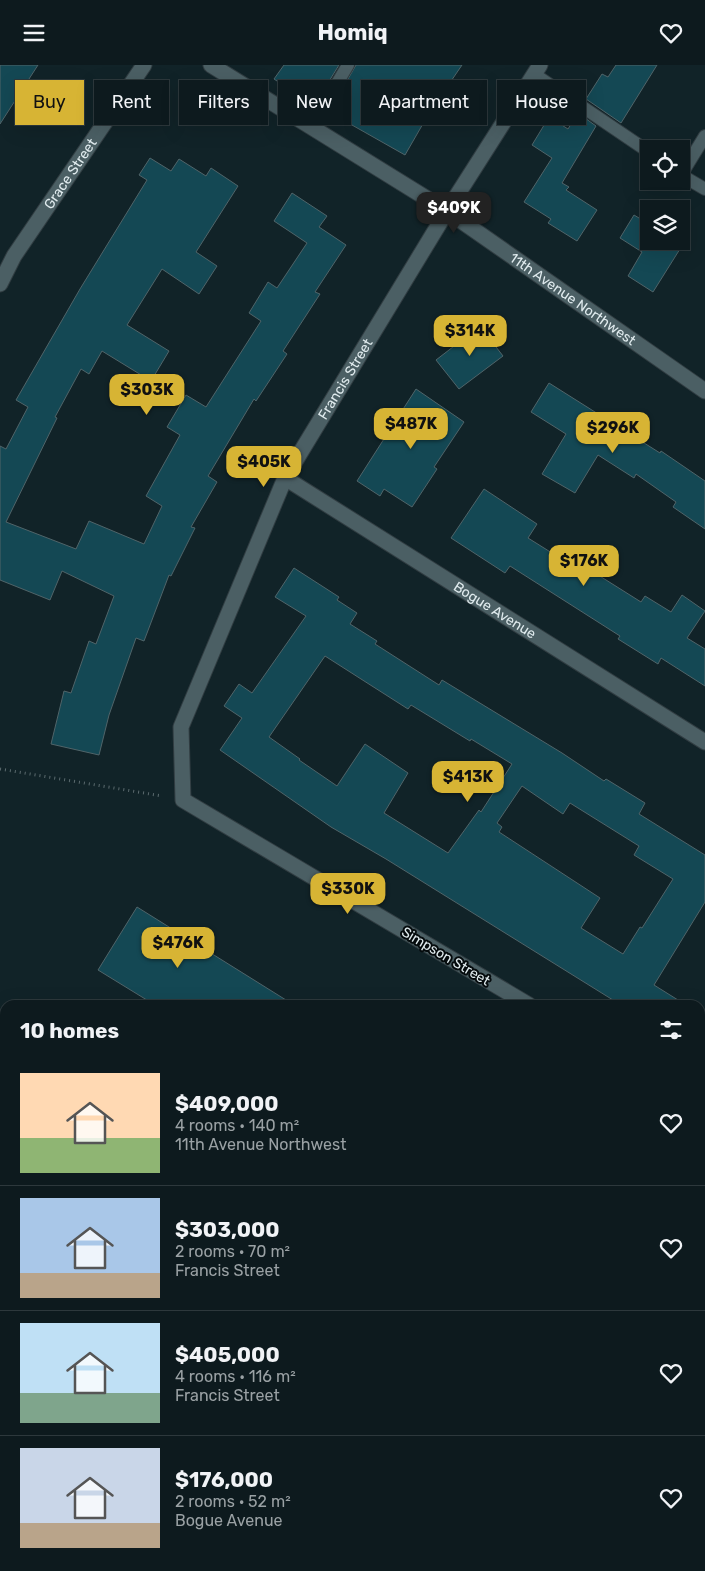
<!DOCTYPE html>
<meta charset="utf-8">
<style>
:root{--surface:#0d1a1e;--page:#162327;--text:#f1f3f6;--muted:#9aa1a4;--line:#2d383c;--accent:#d7b434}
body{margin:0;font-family:Rubik,sans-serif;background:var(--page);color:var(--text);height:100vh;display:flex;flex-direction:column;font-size:19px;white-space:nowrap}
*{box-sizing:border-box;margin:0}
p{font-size:16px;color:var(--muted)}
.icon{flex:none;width:28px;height:28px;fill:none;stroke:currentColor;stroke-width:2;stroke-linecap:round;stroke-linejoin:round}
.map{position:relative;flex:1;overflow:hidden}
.side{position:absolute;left:0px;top:935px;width:705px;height:571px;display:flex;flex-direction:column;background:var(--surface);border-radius:15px 15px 0 0;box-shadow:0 5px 20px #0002,0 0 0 1px var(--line)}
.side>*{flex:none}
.top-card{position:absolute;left:15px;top:15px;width:675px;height:45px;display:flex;gap:10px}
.fabs{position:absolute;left:640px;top:75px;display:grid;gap:10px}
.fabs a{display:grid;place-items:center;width:50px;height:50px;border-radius:0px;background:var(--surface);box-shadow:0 5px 20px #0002,0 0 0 1px var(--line);font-size:25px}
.price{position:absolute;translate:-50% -42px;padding:0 11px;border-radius:10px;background:var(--accent);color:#111;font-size:16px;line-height:32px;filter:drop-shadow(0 1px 2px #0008)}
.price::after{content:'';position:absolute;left:50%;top:30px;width:15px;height:11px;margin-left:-8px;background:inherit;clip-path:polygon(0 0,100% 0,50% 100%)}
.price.selected{background:#222;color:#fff}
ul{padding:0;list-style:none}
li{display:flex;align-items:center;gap:15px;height:125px;padding:0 20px}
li+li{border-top:1px solid var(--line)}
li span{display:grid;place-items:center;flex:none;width:140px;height:100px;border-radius:0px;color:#555}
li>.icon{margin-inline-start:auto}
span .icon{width:60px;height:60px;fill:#fffc;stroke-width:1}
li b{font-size:21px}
h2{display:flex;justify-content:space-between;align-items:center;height:60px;padding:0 20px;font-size:21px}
.pill{padding:0 18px;border-radius:0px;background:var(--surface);box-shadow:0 5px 20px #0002,0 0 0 1px var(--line);font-size:18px;line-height:45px}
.pill.selected{background:var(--accent);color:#111}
header{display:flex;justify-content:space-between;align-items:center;height:65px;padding:0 20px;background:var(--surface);font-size:22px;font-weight:700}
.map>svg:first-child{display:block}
</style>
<header><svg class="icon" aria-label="menu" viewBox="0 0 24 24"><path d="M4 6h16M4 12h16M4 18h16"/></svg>Homiq<svg class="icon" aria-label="heart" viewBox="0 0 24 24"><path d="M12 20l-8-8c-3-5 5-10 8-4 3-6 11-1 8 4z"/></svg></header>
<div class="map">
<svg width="705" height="1506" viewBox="0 0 705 1506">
<rect width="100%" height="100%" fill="#112328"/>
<g fill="#463908">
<polygon points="0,1160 5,1160 5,1471 0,1468"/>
<polygon points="53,1501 232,1501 225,1506 60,1506"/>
</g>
<g fill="#144854" stroke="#506469" fill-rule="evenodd">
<polygon points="0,0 38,0 0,59"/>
<polygon points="284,0 339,0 315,39 302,31 301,32 274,14"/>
<polygon points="356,0 462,0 445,25 443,24 405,90 329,47"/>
<polygon points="616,0 657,0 621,58 586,34 602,9 608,12"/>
<polygon points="578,48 596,61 562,118 569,122 566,125 597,145 577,176 548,158 551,154 524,137 552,93 532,80 549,52 568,64"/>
<polygon points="150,93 171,106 179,94 206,111 211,103 238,121 196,187 217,201 199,229 162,204 127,260 169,286 151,316 102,286 89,309 81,304 55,352 57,353 6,457 76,484 89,456 144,479 162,441 146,431 180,370 167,362 186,330 206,342 261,256 249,248 268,217 277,223 307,178 274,156 292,128 327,151 319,162 346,180 315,227 320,229 283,286 287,289 256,336 254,334 208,411 217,417 191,462 195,463 171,511 169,510 144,576 136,573 109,650 99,690 51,679 64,626 71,628 89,576 96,579 114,531 62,506 50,535 0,515 0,381 6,384 28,342 16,335 80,224 147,115 139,110"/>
<polygon points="634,150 649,159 649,177 685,176 653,227 628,211 642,187 620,173"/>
<polygon points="484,258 496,275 493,278 503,291 459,324 436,295"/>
<polygon points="549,318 660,388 661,386 705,416 705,464 673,442 676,437 636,409 634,413 598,390 575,428 542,409 566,369 531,347"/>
<polygon points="416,324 464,357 434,402 437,404 412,442 384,424 380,431 357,416"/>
<polygon points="484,424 537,459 528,473 584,508 587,503 641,537 645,531 671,547 682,530 705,546 687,573 705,584 705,621 661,593 658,599 618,574 620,571 510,501 505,508 451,473"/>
<path d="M294,503L339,532L337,535L357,548L350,559L377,576L375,579L439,620L442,615L562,688L604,716L606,714L645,738L639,749L705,790V837L654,920L686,940H621L386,794L331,762L220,685L242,653L224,641L239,619L252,628L306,551L275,532ZM325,591L408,644L411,640L470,676L471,674L512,699L481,747L479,745L448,788L384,748L408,708L365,679L337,721L299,695L300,694L269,672ZM522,721L563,749L570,738L639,781L634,790L673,814L642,863L640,862L623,889L581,863L600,833L499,767L502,762L497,758Z"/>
<polygon points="137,842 294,940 155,940 98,905"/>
</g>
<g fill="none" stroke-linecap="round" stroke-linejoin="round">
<defs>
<g id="service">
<polyline points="534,9 649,87"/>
<polyline points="311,62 348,0"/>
<polyline points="681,110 705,71"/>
<polyline points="681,110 705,124"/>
</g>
<g id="minor">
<path id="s1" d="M211,0L447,146L705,326"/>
<path id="s2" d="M285,413L705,677"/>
<path id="s3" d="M529,940L183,735L181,662L285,413L447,146L540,0"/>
<polyline points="700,1043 705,1046"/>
</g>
<g id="tertiary">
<path id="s4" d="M0,219L14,191L144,0"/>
</g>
</defs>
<use href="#service" stroke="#313d42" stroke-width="14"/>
<use href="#minor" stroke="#313d42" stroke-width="17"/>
<use href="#tertiary" stroke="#313d42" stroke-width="17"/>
<polyline stroke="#5c6b6f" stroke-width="3" stroke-dasharray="1 4" stroke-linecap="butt" points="0,704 162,731"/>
<use href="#service" stroke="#4b5f64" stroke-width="12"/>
<use href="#minor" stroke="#4b5f64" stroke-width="15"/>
<use href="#tertiary" stroke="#4b5f64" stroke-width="15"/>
</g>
<g text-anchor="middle" stroke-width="4" stroke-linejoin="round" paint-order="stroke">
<g font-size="14" fill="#e0ebee" stroke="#050b0d">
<text dy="5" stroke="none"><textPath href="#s4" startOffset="131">Grace Street</textPath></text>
<text dy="5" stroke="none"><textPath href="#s1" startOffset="431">11th Avenue Northwest</textPath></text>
<text dy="5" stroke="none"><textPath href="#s3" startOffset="861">Francis Street</textPath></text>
<text dy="5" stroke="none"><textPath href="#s2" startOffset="248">Bogue Avenue</textPath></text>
<text transform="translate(446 891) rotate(31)" y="5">Simpson Street</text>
</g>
</g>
</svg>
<div class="fabs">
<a><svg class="icon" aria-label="locate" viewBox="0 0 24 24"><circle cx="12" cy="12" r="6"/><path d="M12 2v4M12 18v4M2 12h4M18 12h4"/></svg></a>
<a><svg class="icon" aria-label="layers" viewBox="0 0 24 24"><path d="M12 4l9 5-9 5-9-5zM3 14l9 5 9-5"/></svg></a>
</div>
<b class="price selected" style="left:454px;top:169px">$409K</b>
<b class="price" style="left:470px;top:292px">$314K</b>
<b class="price" style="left:147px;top:351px">$303K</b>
<b class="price" style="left:411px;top:385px">$487K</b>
<b class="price" style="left:613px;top:389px">$296K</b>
<b class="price" style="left:264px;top:423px">$405K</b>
<b class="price" style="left:584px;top:522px">$176K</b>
<b class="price" style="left:468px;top:738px">$413K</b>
<b class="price" style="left:348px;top:850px">$330K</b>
<b class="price" style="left:178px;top:904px">$476K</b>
<div class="top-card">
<a class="pill selected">Buy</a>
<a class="pill">Rent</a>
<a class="pill">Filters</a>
<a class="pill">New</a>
<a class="pill">Apartment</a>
<a class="pill">House</a>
</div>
<section class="side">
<h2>10 homes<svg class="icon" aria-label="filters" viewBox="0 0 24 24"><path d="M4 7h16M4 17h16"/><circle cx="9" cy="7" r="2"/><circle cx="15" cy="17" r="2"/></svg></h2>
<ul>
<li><span style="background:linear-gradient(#ffd9b3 65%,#8fb573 0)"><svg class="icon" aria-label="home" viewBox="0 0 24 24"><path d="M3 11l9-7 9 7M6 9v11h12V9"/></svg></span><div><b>$409,000</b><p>4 rooms · 140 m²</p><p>11th Avenue Northwest</p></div><svg class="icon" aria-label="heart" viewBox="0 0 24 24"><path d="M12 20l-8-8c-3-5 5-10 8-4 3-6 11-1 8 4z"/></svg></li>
<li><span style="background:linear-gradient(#a9c7e8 75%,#b9a48a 0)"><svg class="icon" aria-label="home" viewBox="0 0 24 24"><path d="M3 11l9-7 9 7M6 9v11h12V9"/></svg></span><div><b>$303,000</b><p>2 rooms · 70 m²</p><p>Francis Street</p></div><svg class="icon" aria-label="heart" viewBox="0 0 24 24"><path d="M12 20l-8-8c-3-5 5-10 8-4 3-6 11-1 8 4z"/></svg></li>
<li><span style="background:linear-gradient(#bfe0f5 70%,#7fa58c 0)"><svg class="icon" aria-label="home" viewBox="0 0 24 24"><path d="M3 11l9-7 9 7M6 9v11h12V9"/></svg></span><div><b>$405,000</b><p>4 rooms · 116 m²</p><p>Francis Street</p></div><svg class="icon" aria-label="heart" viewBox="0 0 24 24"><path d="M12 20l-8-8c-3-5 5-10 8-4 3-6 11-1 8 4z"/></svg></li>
<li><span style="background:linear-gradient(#c9d6e8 75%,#b9a48a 0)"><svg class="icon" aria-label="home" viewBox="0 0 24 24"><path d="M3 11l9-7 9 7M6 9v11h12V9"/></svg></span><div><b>$176,000</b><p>2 rooms · 52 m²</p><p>Bogue Avenue</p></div><svg class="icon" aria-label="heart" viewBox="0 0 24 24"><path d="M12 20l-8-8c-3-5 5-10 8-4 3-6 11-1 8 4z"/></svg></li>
</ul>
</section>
</div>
